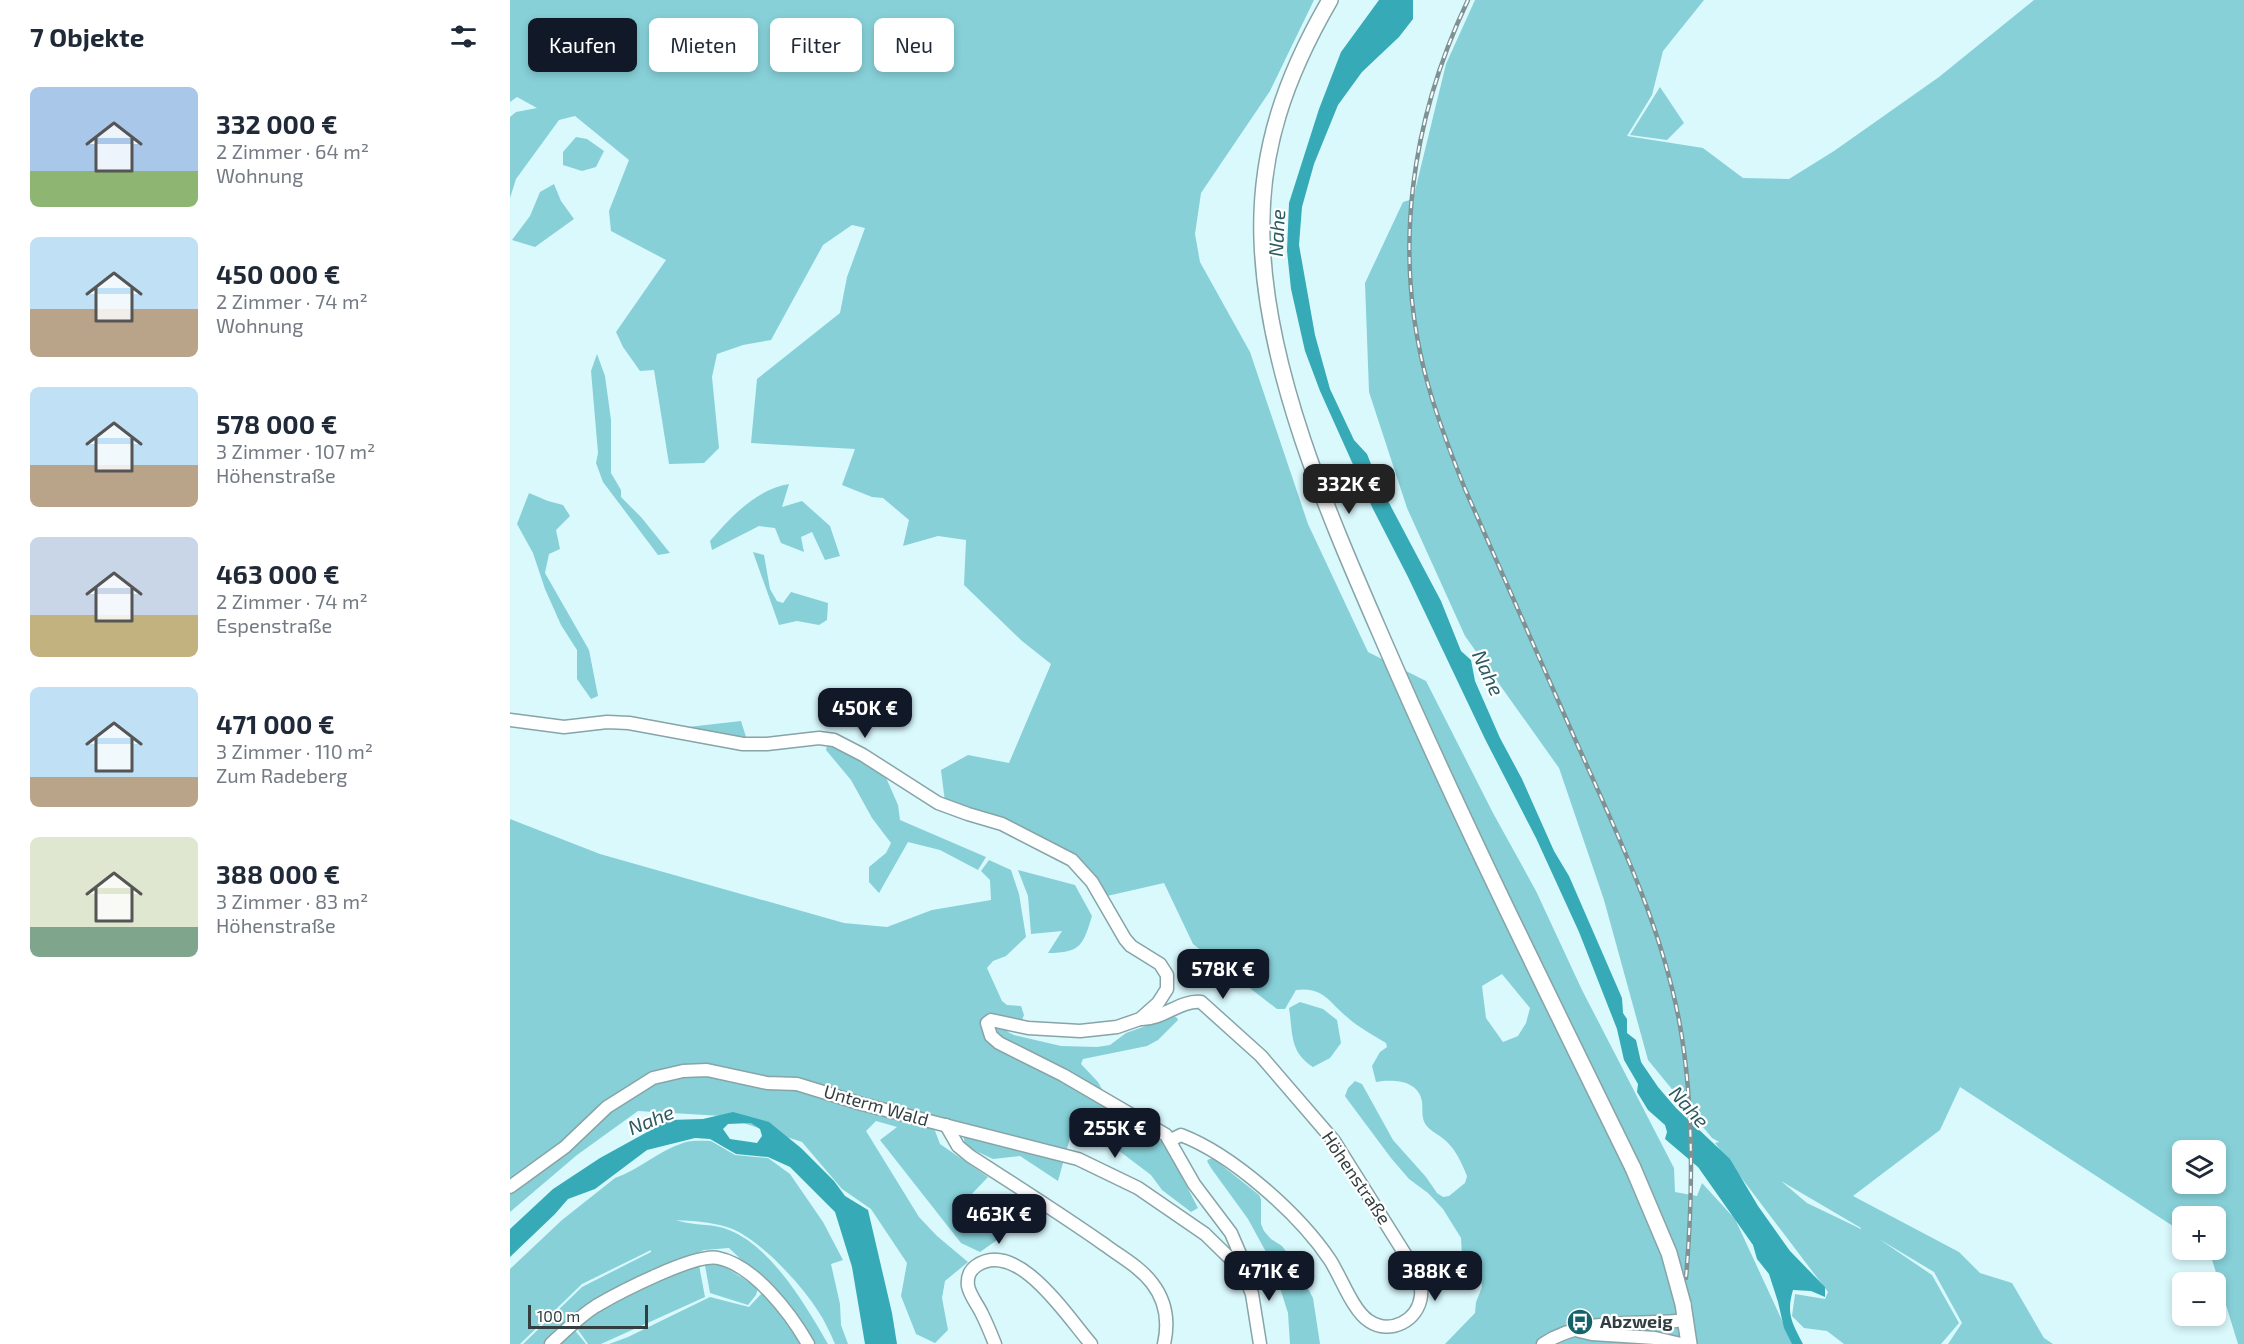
<!DOCTYPE html>
<html lang="de">
<meta charset="utf-8">
<style>
:root{--surface:#fff;--page:#f6f6f7;--text:#1f2937;--muted:#747a83;--accent:#111827}
body{margin:0;font-family:"Exo 2",sans-serif;background:var(--page);color:var(--text);height:100vh;display:flex;flex-direction:column;font-size:22px;white-space:nowrap}
*{box-sizing:border-box;margin:0}
p{font-size:20px;color:var(--muted)}
.icon{flex:none;width:33px;height:33px;fill:none;stroke:currentColor;stroke-width:2;stroke-linecap:round;stroke-linejoin:round}
.map{position:relative;flex:1;overflow:hidden}
.sheet{display:flex;flex-direction:column;background:var(--surface);width:510px}
.sheet>*{flex:none}
.hud{position:absolute;left:18px;top:18px;width:570px;height:54px;display:flex;gap:12px}
.fabs{position:absolute;left:1662px;top:1140px;display:grid;gap:12px}
.fabs a{display:grid;place-items:center;width:54px;height:54px;border-radius:9px;background:var(--surface);box-shadow:0 3px 9px #0003;font-size:30px}
.scale{position:absolute;left:18px;bottom:15px;width:120px;box-sizing:border-box;padding-left:6px;border:3px solid #323e40;border-top:0;font-size:16px;line-height:21px;white-space:nowrap;color:#323e40;-webkit-text-stroke:4px #fff;paint-order:stroke}
.price{position:absolute;translate:-50% -51px;padding:0 14px;border-radius:12px;background:var(--accent);color:#fff;font-size:20px;line-height:39px;filter:drop-shadow(0 2px 3px #0008)}
.price::after{content:'';position:absolute;left:50%;top:36px;width:18px;height:14px;margin-left:-9px;background:inherit;clip-path:polygon(0 0,100% 0,50% 100%)}
.price.active{background:#222;color:#fff}
ul{padding:0;list-style:none}
li{display:flex;align-items:center;gap:18px;height:150px;padding:0 30px}
li span{display:grid;place-items:center;flex:none;width:168px;height:120px;border-radius:9px;color:#555}
li>.icon{margin-inline-start:auto}
span .icon{width:72px;height:72px;fill:#fffc;stroke-width:1}
li b{font-size:26px}
h2{display:flex;justify-content:space-between;align-items:center;height:72px;padding:0 30px;font-size:26px}
.pill{padding:0 21px;border-radius:9px;background:var(--surface);box-shadow:0 3px 9px #0003;font-size:21px;line-height:54px}
.pill.active{background:var(--accent);color:#fff}
main{display:flex;flex:1;min-height:0}
.map>svg:first-child{display:block}
</style>
<main>
<section class="sheet">
<h2>7 Objekte<svg class="icon" aria-label="filters" viewBox="0 0 24 24"><path d="M4 7h16M4 17h16"/><circle cx="9" cy="7" r="2"/><circle cx="15" cy="17" r="2"/></svg></h2>
<ul>
<li><span style="background:linear-gradient(#a9c7e8 70%,#8fb573 0)"><svg class="icon" aria-label="home" viewBox="0 0 24 24"><path d="M3 11l9-7 9 7M6 9v11h12V9"/></svg></span><div><b>332 000 €</b><p>2 Zimmer · 64 m²</p><p>Wohnung</p></div></li>
<li><span style="background:linear-gradient(#bfe0f5 60%,#b9a48a 0)"><svg class="icon" aria-label="home" viewBox="0 0 24 24"><path d="M3 11l9-7 9 7M6 9v11h12V9"/></svg></span><div><b>450 000 €</b><p>2 Zimmer · 74 m²</p><p>Wohnung</p></div></li>
<li><span style="background:linear-gradient(#bfe0f5 65%,#b9a48a 0)"><svg class="icon" aria-label="home" viewBox="0 0 24 24"><path d="M3 11l9-7 9 7M6 9v11h12V9"/></svg></span><div><b>578 000 €</b><p>3 Zimmer · 107 m²</p><p>Höhenstraße</p></div></li>
<li><span style="background:linear-gradient(#c9d6e8 65%,#c2b280 0)"><svg class="icon" aria-label="home" viewBox="0 0 24 24"><path d="M3 11l9-7 9 7M6 9v11h12V9"/></svg></span><div><b>463 000 €</b><p>2 Zimmer · 74 m²</p><p>Espenstraße</p></div></li>
<li><span style="background:linear-gradient(#bfe0f5 75%,#b9a48a 0)"><svg class="icon" aria-label="home" viewBox="0 0 24 24"><path d="M3 11l9-7 9 7M6 9v11h12V9"/></svg></span><div><b>471 000 €</b><p>3 Zimmer · 110 m²</p><p>Zum Radeberg</p></div></li>
<li><span style="background:linear-gradient(#dfe7d0 75%,#7fa58c 0)"><svg class="icon" aria-label="home" viewBox="0 0 24 24"><path d="M3 11l9-7 9 7M6 9v11h12V9"/></svg></span><div><b>388 000 €</b><p>3 Zimmer · 83 m²</p><p>Höhenstraße</p></div></li>
</ul>
</section>
<div class="map">
<svg width="1734" height="1344" viewBox="0 0 1734 1344">
<rect width="100%" height="100%" fill="#daf9fd"/>
<g fill="#87d0d8" fill-rule="evenodd">
<path d="M0,0H804L760,91L691,193L685,234L690,262L740,352L798,524L858,652L916,681L983,813L1026,891L1072,990L1164,1168L1165,1192L1187,1196L1192,1183L1225,1219L1283,1344H935L965,1313L966,1302L972,1287L971,1281L957,1266L952,1255L951,1238L933,1209L918,1193L899,1179L881,1158L837,1099L835,1096L838,1088L845,1081L852,1084L883,1140L916,1177L927,1193L933,1197L939,1196L955,1183L957,1176C952,1164 947,1152 938,1143C932,1136 921,1132 916,1125C911,1118 913,1110 912,1102C909,1080 883,1079 866,1082L862,1066L870,1052L877,1047L876,1043C863,1035 848,1027 837,1017C819,1002 813,986 786,990L775,1009H767L683,944L654,883L597,896L585,878L435,802L431,770L458,755L499,763L541,664L512,641L454,585L456,540L428,536L393,546L399,520L373,498L362,497L332,485L345,449L241,443L247,379L330,313L337,277L355,228L342,225L313,245L261,340L233,345L207,354L202,377L209,448L194,463L159,464L144,370L130,371L113,347L106,332L156,260L101,231L99,211L119,160L65,116L49,120L6,179L0,198V117L6,112L27,108L7,97L0,102ZM992,974L1020,1008L1016,1023L1008,1036L993,1042L976,1018L972,986Z"/>
<path d="M965,0H1194L1153,51L1142,95L1117,136L1193,148L1233,178L1279,179L1324,151L1429,77L1524,0H1734V1344H1728L1699,1250H1706V1216H1672V1232L1450,1087L1430,1130L1343,1196L1449,1252L1470,1273L1502,1283L1534,1338L1543,1344H1438L1452,1323L1424,1272L1369,1239L1422,1275L1449,1323L1431,1344H1334L1317,1331L1294,1328L1282,1316L1285,1294L1315,1299L1318,1292L1205,1143L1209,1142L1202,1138L1138,1060L1094,900L1049,768L955,636L897,508L859,392L855,283L893,202L903,199L936,64ZM1672,1150H1706V1184H1672ZM1271,1181L1351,1228V1229L1297,1203Z"/>
<polygon points="1150,87 1174,123 1157,140 1120,135"/>
<polygon points="66,137 77,139 94,151 86,167 72,171 53,165 53,152"/>
<polygon points="44,184 51,201 64,219 25,247 2,240 20,216 30,192"/>
<polygon points="87,354 95,376 101,420 101,473 111,490 111,497 131,517 160,553 148,555 93,482 86,463 88,453 81,371"/>
<path d="M279,484L272,507L292,501L320,526L330,556L315,560L302,532L291,537L294,552L271,543L265,528L249,526L202,550L200,541C221,517 245,490 279,484Z"/>
<polygon points="19,493 38,501 53,505 60,516 46,530 50,549 39,554 35,573 79,650 88,696 81,699 67,679 67,650 51,625 35,589 23,553 7,524"/>
<polygon points="243,552 254,555 260,589 267,601 273,603 281,592 318,603 317,620 309,625 287,621 269,625"/>
<polygon points="231,721 237,740 181,730 178,727"/>
<polygon points="318,742 374,773 388,805 390,820 476,857 468,870 430,850 398,842 369,893 359,882 359,867 376,853 381,843 362,818 341,780 316,750"/>
<polygon points="0,819 90,854 334,923 377,927 422,910 481,900 480,880 471,871 479,860 501,870 509,894 516,937 496,956 483,961 477,968 492,1001 497,1005 511,1006 514,1015 512,1020 492,1021 498,1032 504,1035 551,1046 587,1047 600,1045 616,1033 664,1016 667,1018 668,1020 648,1040 637,1046 573,1059 571,1064 588,1082 593,1091 656,1146 688,1208 681,1212 652,1190 641,1175 596,1141 563,1127 548,1181 510,1156 483,1159 455,1146 453,1133 424,1128 430,1144 478,1177 458,1198 497,1233 470,1252 451,1243 370,1140 387,1127 366,1121 356,1131 409,1217 427,1236 458,1262 435,1281 432,1298 438,1330 425,1343 406,1334 391,1296 397,1263 361,1209 332,1189 292,1142 212,1116 128,1111 67,1155 0,1212"/>
<path d="M508,870L565,885L582,916C573,945 571,953 538,953L552,931L521,934L518,896Z"/>
<path d="M790,1002L813,1009L827,1020L831,1043L820,1058L803,1067C779,1052 783,1032 779,1008Z"/>
<path d="M201,1141L225,1155L258,1158L280,1174L313,1222L333,1260L321,1264L330,1304L331,1325L338,1344H325C320,1333 315,1321 308,1311C291,1284 247,1236 217,1227C200,1222 183,1221 166,1220C181,1226 203,1223 219,1230C262,1247 296,1306 318,1344H99L118,1337L200,1297L239,1307L251,1294L254,1281L219,1248L194,1250L167,1262L59,1323L76,1344H13L72,1287L141,1252V1250L72,1284L10,1344H0V1269L52,1220L105,1178C129,1170 148,1151 173,1143C181,1140 192,1141 201,1141Z"/>
<polygon points="699,1159 704,1159 749,1195 751,1199 751,1224 754,1231 761,1239 772,1246 784,1262 803,1298 810,1344 780,1344 778,1313 762,1263 738,1219 701,1168 697,1161"/>
<polygon points="194,1260 209,1263 248,1288 246,1295 238,1305 200,1293"/>
<path d="M189,1265L195,1297L91,1344H78L66,1327C104,1299 145,1281 189,1265Z"/>
</g>
<g fill="#36abb7" fill-rule="evenodd">
<path d="M869,0H903V19L889,37L852,72L828,105L804,164L792,207L789,245L805,335L820,389L844,440L857,454L869,484L931,601L951,651L961,660L965,681L990,738L1012,779L1044,851L1059,876L1112,998L1113,1013L1117,1019V1033L1126,1040L1131,1062L1148,1087L1166,1108L1220,1159L1248,1206L1280,1251L1315,1287V1297L1301,1291L1283,1290C1276,1314 1282,1323 1293,1344H1282L1274,1328L1268,1302L1259,1274L1247,1259L1243,1245L1188,1167L1155,1139L1157,1132L1155,1125L1138,1110L1127,1092L1128,1084L1114,1060L1107,1029L1069,932L1026,838L975,739L898,577L863,509L810,391L795,351L781,289L777,251L779,203L809,109L831,52Z"/>
<path d="M223,1112L259,1122L291,1148L324,1181L335,1196L358,1210L382,1313L387,1344H355L342,1267L325,1212L280,1167L258,1157L226,1154L200,1139L185,1138L137,1150L85,1189L58,1199L45,1214L0,1257V1229L43,1189L90,1158L159,1120L193,1119ZM241,1123L250,1129L252,1136L247,1143L220,1139L213,1129L218,1124Z"/>
</g>
<g fill="none" stroke-linecap="round" stroke-linejoin="round">
<defs>
<g id="minor">
<polyline points="0,720 54,727 97,722 119,723 233,744 257,744 309,738 324,740 353,755 428,803 458,814 492,824 562,860 582,882 615,939 621,946 650,964 657,975 657,989 648,1003 630,1019 607,1027 570,1031 518,1028 481,1020 477,1023 481,1036 489,1043 553,1075 656,1135 684,1184 721,1233 733,1261 733,1271"/>
<path d="M632,1019C653,1019 670,1000 691,1002L751,1056L824,1141L905,1270C909,1278 912,1287 911,1296C908,1321 880,1335 859,1321C843,1311 831,1277 820,1260C789,1214 723,1155 671,1135L661,1140"/>
<path d="M436,1125L448,1146L460,1156C505,1185 551,1214 595,1245C611,1257 630,1267 642,1283C656,1301 659,1322 654,1344"/>
<polyline points="0,1187 55,1147 97,1107 143,1078 173,1071 197,1070 257,1083 287,1084 352,1104 568,1159 628,1188 695,1234 733,1271 742,1294 750,1344"/>
<polyline points="1069,1331 1082,1334 1145,1338 1171,1344"/>
<path d="M41,1344C55,1331 70,1316 86,1306C108,1293 185,1253 208,1258C244,1265 281,1314 298,1344"/>
<path d="M485,1344C481,1334 477,1324 472,1314C468,1305 460,1296 458,1286C457,1277 459,1271 466,1266C507,1237 558,1318 581,1344"/>
<path d="M1033,1344C1075,1316 1129,1326 1176,1320"/>
</g>
<g id="major">
<path d="M820,0C776,76 749,150 752,239C756,374 821,520 874,642C951,820 1038,994 1123,1168"/>
<polyline points="1173,1304 1179,1344"/>
</g>
</defs>
<use href="#minor" stroke="#87a4a7" stroke-width="15"/>
<use href="#major" stroke="#87a4a7" stroke-width="18"/>
<use href="#minor" stroke="#fff" stroke-width="12"/>
<use href="#major" stroke="#fff" stroke-width="15"/>
<defs>
<path id="rail" d="M958,0C901,120 882,252 917,381C927,418 941,454 955,489C992,572 1028,656 1065,739C1105,829 1150,921 1169,1020C1184,1101 1183,1195 1176,1278"/>
</defs>
<use href="#rail" stroke="#7e9295" stroke-width="4.5"/>
<use href="#rail" stroke="#fff" stroke-width="2" stroke-dasharray="7" stroke-linecap="butt"/>
<defs>
<polyline id="major-bridge" points="1123,1168 1159,1253 1173,1304"/>
</defs>
<use href="#major-bridge" stroke="#87a4a7" stroke-width="18" stroke-linecap="butt"/>
<use href="#major-bridge" stroke="#fff" stroke-width="15"/>
</g>
<defs>
<symbol id="bus-disc" viewBox="-11 -11 22 22"><circle r="9.5" fill="#15636a" stroke="#fff"/><path d="M-5-6H5V4H4V6H2V4H-2V6H-4V4H-5ZM-3.5-4V0h7V-4ZM-3.5 1.2v1.5H-2V1.2ZM2 1.2v1.5H3.5V1.2Z" fill="#fff"/></symbol>
</defs>
<g fill-rule="evenodd">
<use href="#bus-disc" x="1055" y="1307" width="30" height="30"/>
</g>
<g text-anchor="middle" stroke-width="4.5" stroke-linejoin="round" paint-order="stroke">
<g font-size="18" fill="#323e40" stroke="#fff">
<text transform="translate(366 1106) rotate(16)" y="6">Unterm Wald</text>
<text transform="translate(846 1178) rotate(56)" y="6">Höhenstraße</text>
</g>
<g font-size="18" font-weight="bold" fill="#323e40" stroke="#fff" text-anchor="start">
<text x="1090" y="1328">Abzweig</text>
</g>
<g font-size="20" font-style="italic" fill="#2b5b61" stroke="#fff">
<text transform="translate(767 233) rotate(-87)" y="7">Nahe</text>
<text transform="translate(978 673) rotate(65)" y="7">Nahe</text>
<text transform="translate(1179 1107) rotate(48)" y="7">Nahe</text>
<text transform="translate(141 1120) rotate(-22)" y="7">Nahe</text>
</g>
</g>
</svg>
<div class="fabs">
<a><svg class="icon" aria-label="layers" viewBox="0 0 24 24"><path d="M12 4l9 5-9 5-9-5zM3 14l9 5 9-5"/></svg></a>
<a>+</a>
<a>−</a>
</div>
<div class="scale">100 m</div>
<b class="price active" style="left:839px;top:515px">332K €</b>
<b class="price" style="left:355px;top:739px">450K €</b>
<b class="price" style="left:713px;top:1000px">578K €</b>
<b class="price" style="left:605px;top:1159px">255K €</b>
<b class="price" style="left:489px;top:1245px">463K €</b>
<b class="price" style="left:759px;top:1302px">471K €</b>
<b class="price" style="left:925px;top:1302px">388K €</b>
<div class="hud">
<a class="pill active">Kaufen</a>
<a class="pill">Mieten</a>
<a class="pill">Filter</a>
<a class="pill">Neu</a>
</div>
</div>
</main>
